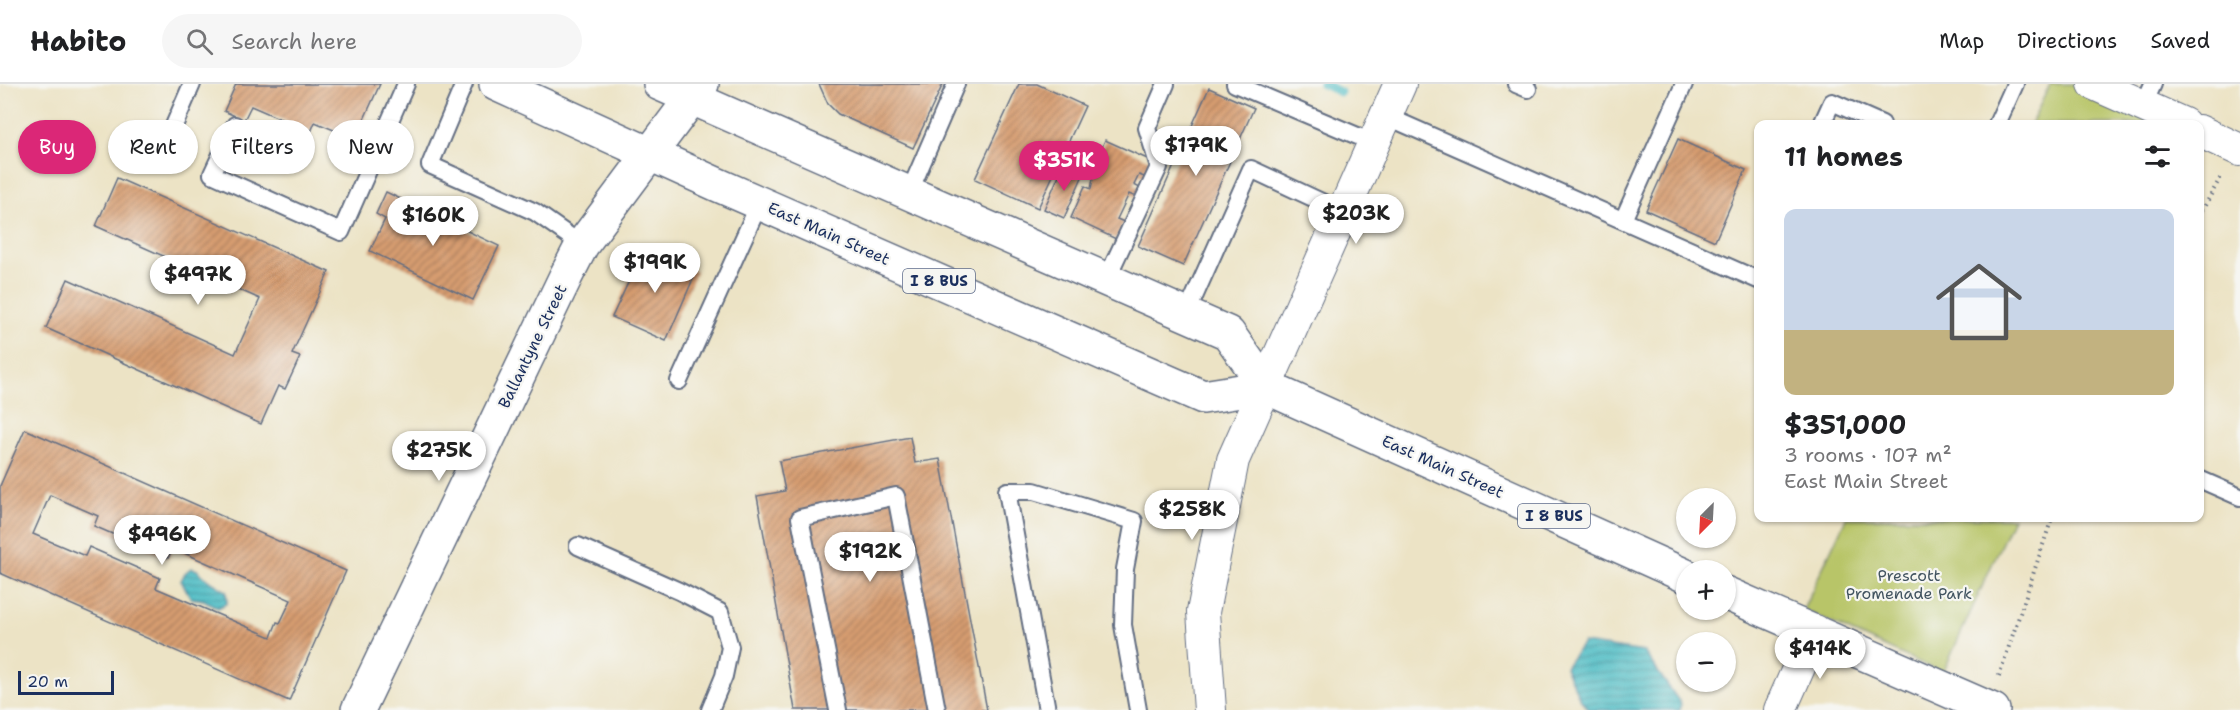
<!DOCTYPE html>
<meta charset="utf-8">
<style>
:root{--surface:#fff;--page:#f6f6f6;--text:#202124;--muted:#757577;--line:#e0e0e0;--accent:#db2777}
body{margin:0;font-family:"Shantell Sans",sans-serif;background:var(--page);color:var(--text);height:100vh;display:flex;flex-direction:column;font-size:22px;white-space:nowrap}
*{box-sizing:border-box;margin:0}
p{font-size:20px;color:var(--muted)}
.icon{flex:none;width:33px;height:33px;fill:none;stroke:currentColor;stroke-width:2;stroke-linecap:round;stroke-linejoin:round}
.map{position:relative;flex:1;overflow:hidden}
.panel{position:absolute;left:1754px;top:36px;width:450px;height:402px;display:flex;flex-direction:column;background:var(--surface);border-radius:12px;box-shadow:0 2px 4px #0004}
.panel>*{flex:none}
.guide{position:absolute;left:18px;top:36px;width:570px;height:54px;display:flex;gap:12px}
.needle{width:39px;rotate:204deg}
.buttons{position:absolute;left:1676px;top:404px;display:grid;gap:12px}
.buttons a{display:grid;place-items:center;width:60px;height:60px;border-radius:50%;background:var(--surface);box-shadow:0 2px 4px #0004;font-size:30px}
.scale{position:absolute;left:18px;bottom:15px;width:96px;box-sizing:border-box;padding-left:6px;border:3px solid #1b2f5e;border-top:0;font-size:16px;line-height:21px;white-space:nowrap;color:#1b2f5e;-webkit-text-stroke:4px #f6f6f2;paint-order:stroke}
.price{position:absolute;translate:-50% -51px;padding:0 14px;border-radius:21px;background:#fff;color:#222;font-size:20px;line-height:39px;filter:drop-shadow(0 2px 3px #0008)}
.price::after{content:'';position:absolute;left:50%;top:36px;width:18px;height:14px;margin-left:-9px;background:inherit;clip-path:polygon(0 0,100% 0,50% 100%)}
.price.selected{background:var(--accent);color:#fff}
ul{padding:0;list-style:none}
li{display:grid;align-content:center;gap:12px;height:318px;padding:0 30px}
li+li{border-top:2px solid var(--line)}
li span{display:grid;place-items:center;height:186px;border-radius:12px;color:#555}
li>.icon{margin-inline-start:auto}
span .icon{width:108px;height:108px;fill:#fffc;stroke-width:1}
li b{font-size:26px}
h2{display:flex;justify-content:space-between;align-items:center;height:72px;padding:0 30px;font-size:26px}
.chip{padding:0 21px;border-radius:27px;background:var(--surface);box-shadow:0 2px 4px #0004;font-size:21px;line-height:54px}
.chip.selected{background:var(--accent);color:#fff}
header{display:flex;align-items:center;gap:36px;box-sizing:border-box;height:84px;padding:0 30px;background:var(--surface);border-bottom:2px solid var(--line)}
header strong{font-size:28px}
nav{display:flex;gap:33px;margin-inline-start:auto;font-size:21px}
.search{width:420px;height:54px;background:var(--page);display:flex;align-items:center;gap:15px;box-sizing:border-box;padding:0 21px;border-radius:33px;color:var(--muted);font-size:22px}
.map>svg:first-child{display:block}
</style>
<header>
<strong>Habito</strong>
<div class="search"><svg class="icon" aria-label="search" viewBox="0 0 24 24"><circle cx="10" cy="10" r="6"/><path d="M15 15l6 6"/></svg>Search here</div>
<nav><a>Map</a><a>Directions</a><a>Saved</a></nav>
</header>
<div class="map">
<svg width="2240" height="626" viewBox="0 0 2240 626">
<defs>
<pattern id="water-rules" width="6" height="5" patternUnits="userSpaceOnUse" patternTransform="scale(1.5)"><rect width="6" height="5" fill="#4fbdc5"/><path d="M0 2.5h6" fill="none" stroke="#419aa3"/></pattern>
<pattern id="building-hatch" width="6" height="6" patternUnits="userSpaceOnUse" patternTransform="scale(1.5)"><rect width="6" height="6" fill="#d69c70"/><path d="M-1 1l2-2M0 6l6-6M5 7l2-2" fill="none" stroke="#ad805f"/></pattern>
</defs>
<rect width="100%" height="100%" fill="#f6f6f2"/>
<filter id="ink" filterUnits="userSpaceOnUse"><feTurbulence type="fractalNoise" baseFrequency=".0167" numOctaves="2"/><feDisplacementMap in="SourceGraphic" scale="12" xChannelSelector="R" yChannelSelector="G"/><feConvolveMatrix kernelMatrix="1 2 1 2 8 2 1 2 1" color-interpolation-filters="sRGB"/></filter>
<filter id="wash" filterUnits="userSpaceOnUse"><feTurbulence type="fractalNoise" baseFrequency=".008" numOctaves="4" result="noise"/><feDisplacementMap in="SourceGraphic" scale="24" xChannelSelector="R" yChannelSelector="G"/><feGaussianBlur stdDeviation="1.35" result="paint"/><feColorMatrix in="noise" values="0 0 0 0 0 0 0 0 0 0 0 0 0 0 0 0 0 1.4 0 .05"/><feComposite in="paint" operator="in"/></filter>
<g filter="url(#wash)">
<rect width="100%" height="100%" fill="#ece3c5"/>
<g fill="#b8c567" stroke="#6a7a62" stroke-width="1.5">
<polygon points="2050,0 2097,0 2186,40 2031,40"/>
<polygon points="1846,434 2013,434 1943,589 1803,526"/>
</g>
<g fill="url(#water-rules)" stroke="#357692" stroke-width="1.5">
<polygon points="191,484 197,486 208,496 226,507 227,519 218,524 204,516 191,514 181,497 185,489"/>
<polygon points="1583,559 1644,568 1681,620 1679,626 1590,626 1580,615 1565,583"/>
</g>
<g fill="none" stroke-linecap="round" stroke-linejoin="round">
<polyline stroke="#4fbdc5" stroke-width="9" points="1323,0 1340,8"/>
</g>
<g id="blocks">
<g fill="url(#building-hatch)" fill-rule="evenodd">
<polygon points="236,0 380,0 355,55 315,38 311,48 251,22 244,36 224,27"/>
<polygon points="819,0 943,0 913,64 838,30 828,20"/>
<polygon points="1019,0 1037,0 1085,22 1038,124 975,95"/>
<polygon points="1209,4 1254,24 1183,182 1138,162"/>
<polygon points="1678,55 1746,86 1715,157 1646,126"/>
<polygon points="1105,56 1154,78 1147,94 1139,91 1134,101 1140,104 1136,113 1129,110 1117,135 1124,138 1116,155 1071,134 1085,102 1091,105 1097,75"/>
<polygon points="1063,82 1083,91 1064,134 1044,125"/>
<polygon points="117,94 329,188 292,270 300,273 285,305 278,302 261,340 46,244 68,195 235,270 260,215 96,142"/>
<polygon points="386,108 499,162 473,216 370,167 385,135 376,130"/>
<polygon points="645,163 696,188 666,257 612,233"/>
<path d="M25,345L346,487L289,617L0,489V402ZM50,411L98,432L94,442L168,474L173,464L291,516L280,539L277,538L271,553L156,504L160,494L89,463L85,472L33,450Z"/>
<polygon points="910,353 915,379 940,375 987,626 795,626 757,412 785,407 779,377"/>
</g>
</g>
</g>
<g filter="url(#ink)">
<use href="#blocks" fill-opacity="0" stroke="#646e82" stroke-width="1.5"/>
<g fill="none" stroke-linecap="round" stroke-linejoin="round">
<defs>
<g id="lane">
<polyline points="464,0 430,81 535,128 582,161"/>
<polyline points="1235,0 1374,59"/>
<polyline points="1516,0 1528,5"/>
<polyline points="2143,22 2153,0"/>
<polyline points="1386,32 1758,196"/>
<polyline points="1822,40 1832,18 1882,40"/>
<polyline points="1997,40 2015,0"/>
<polyline points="235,41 212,90 341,148 406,0"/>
<polyline points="160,74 192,0"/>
<polyline points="909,109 956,0"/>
<polyline points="1623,136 1684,0"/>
<polyline points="1106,196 1159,83 1147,44 1166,0"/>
<polyline points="1186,231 1251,85 1343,128"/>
<polyline points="679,297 760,118"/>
<polyline points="2199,395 2240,413"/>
<polyline points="578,462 679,507 720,528 730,563 724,592 710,626"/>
<polyline points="838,626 800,434 896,412 937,626"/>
<polyline points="1047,626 1007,407 1034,407 1134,437 1125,485 1123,541 1138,626"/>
</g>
<g id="street">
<polyline points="2094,0 2184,40"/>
<polyline points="2199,47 2240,66"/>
<polyline points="1210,626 1203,528 1233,376 1400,0"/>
<polyline points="1780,626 1815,547"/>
</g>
<polyline id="secondary" points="358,626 566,192 582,161 702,0"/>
<g id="primary">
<polyline points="496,0 716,100 1203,313 1266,303"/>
<polyline points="660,0 1228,249 1266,303 1686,492"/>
<polyline points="1725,509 1993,626"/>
</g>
</defs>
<use href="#lane" stroke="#646e82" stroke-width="20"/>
<use href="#street" stroke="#646e82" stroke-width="34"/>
<use href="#secondary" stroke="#646e82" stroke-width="36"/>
<use href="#primary" stroke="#646e82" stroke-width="36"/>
<g stroke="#646e82" stroke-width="4" stroke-dasharray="1.5 4.5" stroke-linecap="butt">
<polyline points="2199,132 2222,91"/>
<polyline points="1999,592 2052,434"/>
</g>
<use href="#lane" stroke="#fff" stroke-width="16"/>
<use href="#street" stroke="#fff" stroke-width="32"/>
<use href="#secondary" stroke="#fff" stroke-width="33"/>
<use href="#primary" stroke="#fff" stroke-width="33"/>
</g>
</g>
<g text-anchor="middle" stroke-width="4.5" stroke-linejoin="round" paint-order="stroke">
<g fill="#f6f6f2" stroke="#5d6b8a" stroke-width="1.5">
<rect x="903" y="185" width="72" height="24" rx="4.5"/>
<rect x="1518" y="420" width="72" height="24" rx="4.5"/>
</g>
<g font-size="15" font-weight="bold" fill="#1b2f5e">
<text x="939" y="202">I 8 BUS</text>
<text x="1554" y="437">I 8 BUS</text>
</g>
<g font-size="16" fill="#1b2f5e" stroke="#f6f6f2">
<text transform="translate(829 149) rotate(24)" y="6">East Main Street</text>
<text transform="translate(532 262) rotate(-64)" y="6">Ballantyne Street</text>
<text transform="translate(1443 382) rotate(24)" y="6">East Main Street</text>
</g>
<g font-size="16" fill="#425460" stroke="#f6f6f2">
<text x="1909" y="497">Prescott<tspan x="1909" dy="18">Promenade Park</tspan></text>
</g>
</g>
</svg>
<div class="buttons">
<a><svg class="needle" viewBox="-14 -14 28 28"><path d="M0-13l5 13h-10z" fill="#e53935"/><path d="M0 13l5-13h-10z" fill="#757577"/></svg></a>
<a>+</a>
<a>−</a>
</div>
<div class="scale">20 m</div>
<b class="price" style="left:1196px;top:93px">$179K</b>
<b class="price selected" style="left:1064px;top:108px">$351K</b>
<b class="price" style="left:1356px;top:161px">$203K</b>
<b class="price" style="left:433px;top:163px">$160K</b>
<b class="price" style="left:655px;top:210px">$199K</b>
<b class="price" style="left:198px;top:222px">$497K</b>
<b class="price" style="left:439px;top:398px">$275K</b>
<b class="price" style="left:1192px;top:457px">$258K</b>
<b class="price" style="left:162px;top:482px">$496K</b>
<b class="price" style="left:870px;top:499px">$192K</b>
<b class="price" style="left:1820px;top:596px">$414K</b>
<div class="guide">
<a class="chip selected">Buy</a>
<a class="chip">Rent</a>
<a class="chip">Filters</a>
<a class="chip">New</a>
</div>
<section class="panel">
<h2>11 homes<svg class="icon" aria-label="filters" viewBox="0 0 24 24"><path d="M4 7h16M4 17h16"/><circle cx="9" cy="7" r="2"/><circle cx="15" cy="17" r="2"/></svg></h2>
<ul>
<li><span style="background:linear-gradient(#c9d6e8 65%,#c2b280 0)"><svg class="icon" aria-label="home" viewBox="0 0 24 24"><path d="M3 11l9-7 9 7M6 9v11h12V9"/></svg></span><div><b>$351,000</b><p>3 rooms · 107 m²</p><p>East Main Street</p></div></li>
</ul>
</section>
</div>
